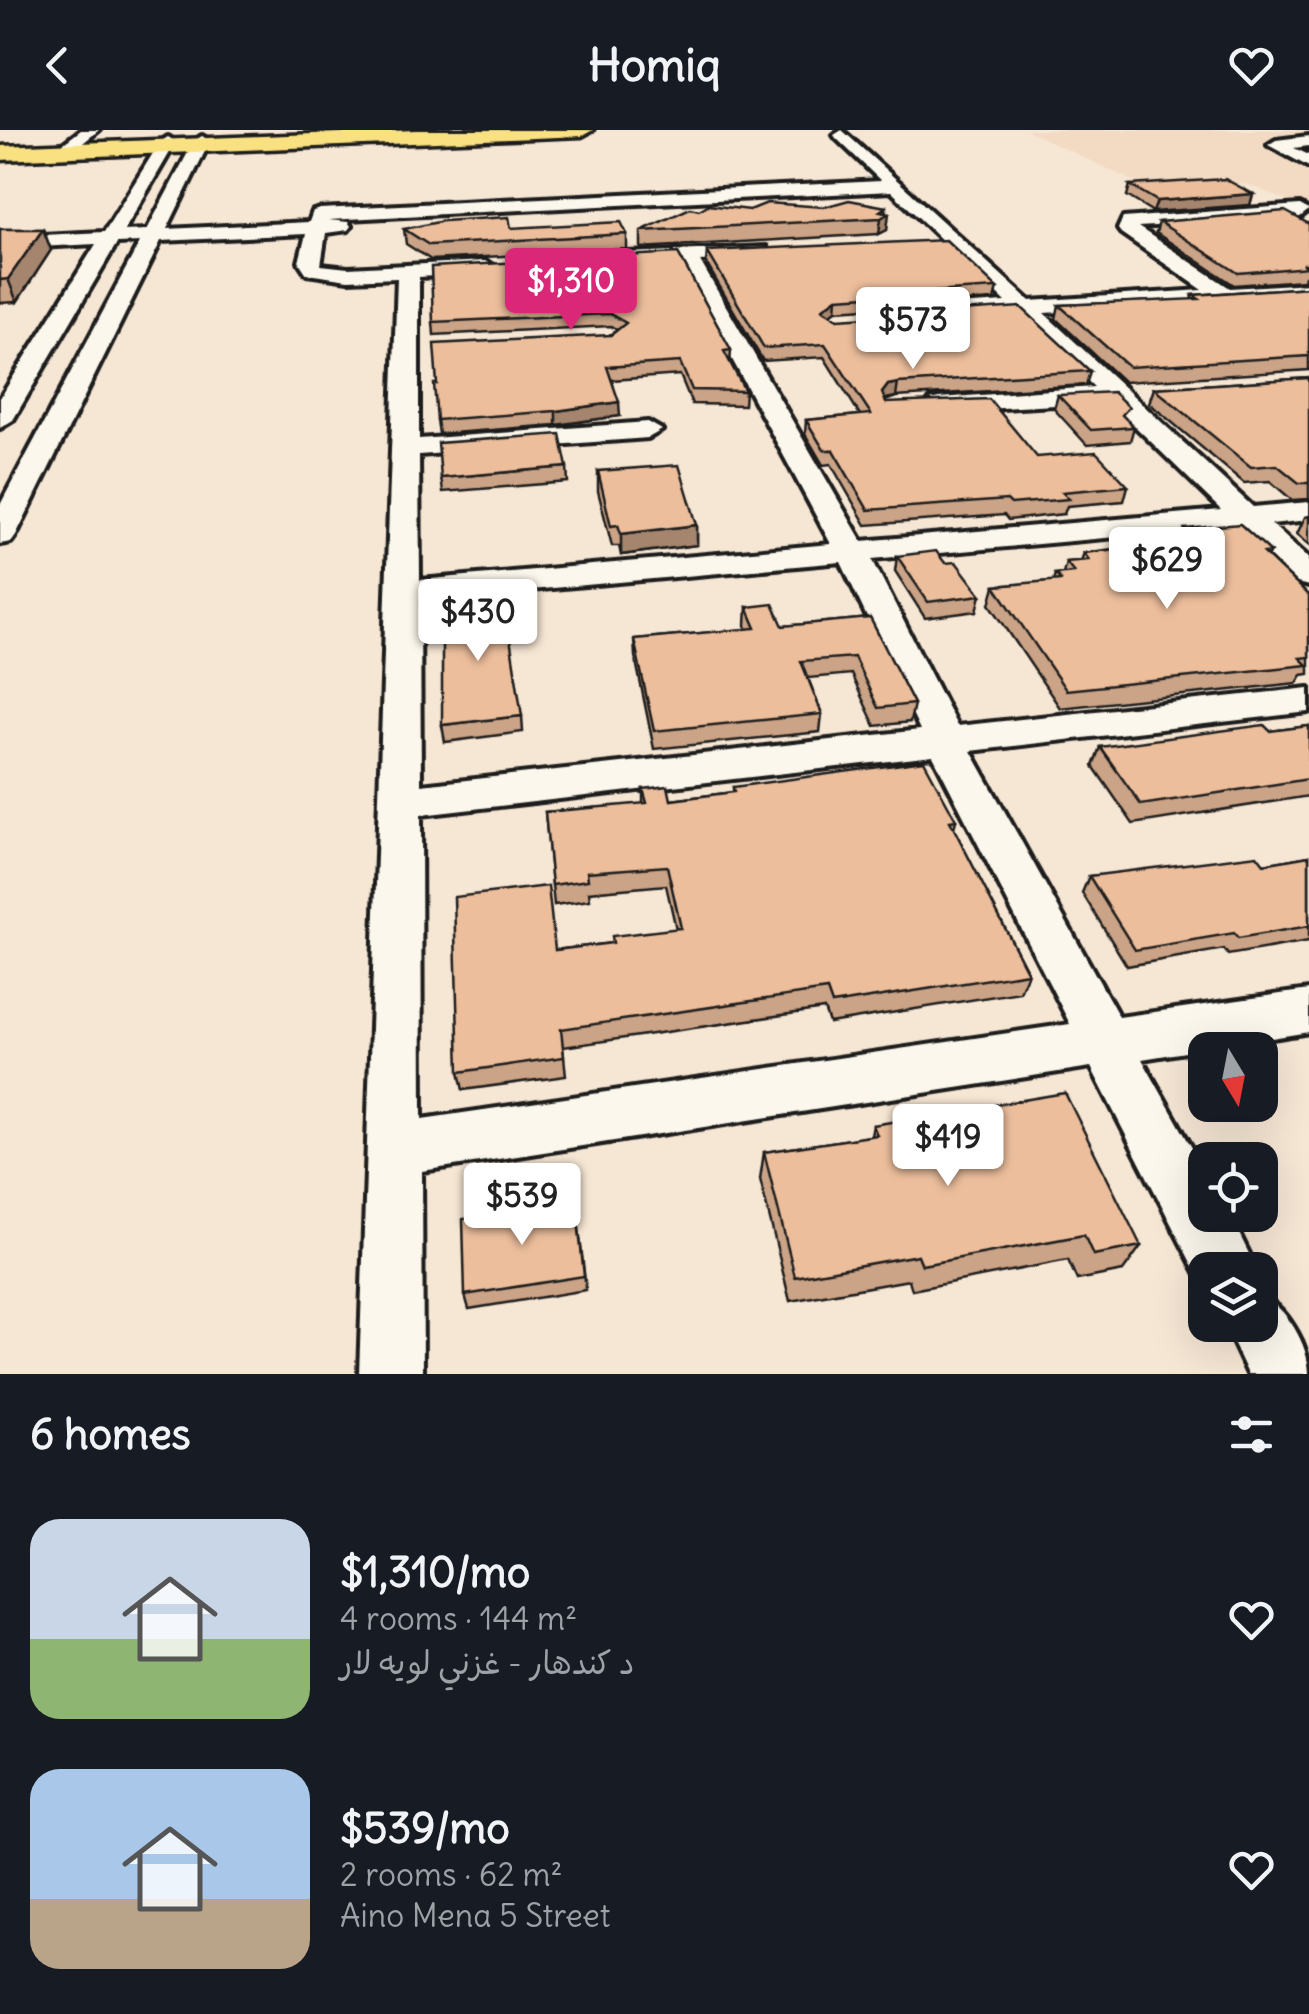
<!DOCTYPE html>
<meta charset="utf-8">
<style>
:root{--surface:#171b24;--page:#242831;--text:#f1f3f6;--muted:#9ea1a6;--accent:#db2777}
body{margin:0;font-family:Delius,"Playpen Sans Arabic",sans-serif;background:var(--page);color:var(--text);height:100vh;display:flex;flex-direction:column;font-size:38px;white-space:nowrap}
*{box-sizing:border-box;margin:0}
p{font-size:32px;color:var(--muted)}
.icon{flex:none;width:55px;height:55px;fill:none;stroke:currentColor;stroke-width:2;stroke-linecap:round;stroke-linejoin:round}
.map{position:relative;height:1244px;overflow:hidden}
.panel{display:flex;flex-direction:column;background:var(--surface);flex:1}
.panel>*{flex:none}
.needle{width:65px;rotate:170deg}
.controls{position:absolute;left:1188px;top:902px;display:grid;gap:20px}
.controls a{display:grid;place-items:center;width:90px;height:90px;border-radius:20px;background:var(--surface);box-shadow:0 10px 40px #0002;font-size:50px}
.price{position:absolute;translate:-50% -85px;padding:0 22px;border-radius:10px;background:#fff;color:#222;font-size:32px;line-height:65px;filter:drop-shadow(0 2px 5px #0008)}
.price::after{content:'';position:absolute;left:50%;top:60px;width:30px;height:22px;margin-left:-15px;background:inherit;clip-path:polygon(0 0,100% 0,50% 100%)}
.price.active{background:var(--accent);color:#fff}
ul{padding:0;list-style:none}
li{display:flex;align-items:center;gap:30px;height:250px;padding:0 30px}
li span{display:grid;place-items:center;flex:none;width:280px;height:200px;border-radius:30px;color:#555}
li>.icon{margin-inline-start:auto}
span .icon{width:120px;height:120px;fill:#fffc;stroke-width:1}
li b{font-size:42px}
h2{display:flex;justify-content:space-between;align-items:center;height:120px;padding:0 30px;font-size:42px}
header{display:flex;justify-content:space-between;align-items:center;height:130px;padding:0 30px;background:var(--surface);font-size:45px;font-weight:800}
.map>svg:first-child{display:block}
</style>
<header><svg class="icon" aria-label="back" viewBox="0 0 24 24"><path d="M15 5l-7 7 7 7"/></svg>Homiq<svg class="icon" aria-label="heart" viewBox="0 0 24 24"><path d="M12 20l-8-8c-3-5 5-10 8-4 3-6 11-1 8 4z"/></svg></header>
<div class="map">
<svg width="1309" height="1244" viewBox="0 0 1309 1244">
<rect width="100%" height="100%" fill="#f6e6d4"/>
<filter id="ink" filterUnits="userSpaceOnUse"><feTurbulence type="fractalNoise" baseFrequency=".01" numOctaves="2"/><feDisplacementMap in="SourceGraphic" scale="20" xChannelSelector="R" yChannelSelector="G"/><feConvolveMatrix kernelMatrix="1 2 1 2 8 2 1 2 1" color-interpolation-filters="sRGB"/></filter>
<g filter="url(#ink)">
<polygon fill="#f3dac3" points="1026,0 1309,0 1309,80 1248,54 1148,58"/>
<g fill="none" stroke-linecap="round" stroke-linejoin="round">
<defs>
<g id="minor">
<polygon points="81,0 99,0 68,25 56,25 56,19"/>
<path d="M842,0L1030,171L1203,160L1121,103L1118,99L1123,88L1300,75L1309,80L1300,87L1138,97L1230,158L1309,153V167L1044,183L1253,377L1309,372V390L1271,394L1309,428V456L1297,453L1239,396L872,429L957,596L1309,558V582L971,621L1119,887L1309,860V902L1142,929L1205,1041V1085H1230L1257,1140H1205V1160L1091,937L422,1041L423,1244H359L397,148L348,150L307,144L299,132L306,104L161,111L16,405L11,412L0,414V375L140,112L117,113L13,290L0,298V268L96,114L0,119V107L104,102L160,12L168,7L176,12L124,101L147,100L194,11L202,6L210,11L167,99L309,92L313,81L320,79L881,51L836,8L834,5ZM891,61L1006,172L905,178L897,180L894,185L897,190L1019,185L1094,257L939,268L930,270L926,276L930,282L1110,272L1221,380L862,411L700,131L759,127L766,125V117L628,123L618,129L621,133L680,132L831,414L420,450L419,325L648,308L662,300L648,292L419,309V147L485,143L495,137L485,131L348,138L321,135L326,103L348,100L351,96L348,92L328,90ZM841,432L920,600L421,655L420,470ZM933,626L1070,894L422,989L421,685Z"/>
<polygon points="1309,6 1309,16 1294,18 1309,25 1309,37 1268,15 1276,10"/>
<path d="M1260,1165C1286,1176 1309,1215 1309,1244H1248L1225,1195H1260Z"/>
</g>
<polygon id="highway" points="417,0 593,0 582,6 0,30 0,16"/>
</defs>
<use href="#minor" stroke="#1c1c1c" stroke-width="8"/>
<use href="#highway" stroke="#1c1c1c" stroke-width="7"/>
<use href="#minor" fill="#fbf7ec" fill-rule="evenodd"/>
<use href="#highway" fill="#f9e181" fill-rule="evenodd"/>
</g>
<g fill="#cba386" stroke="#1c1c1c" stroke-width="2.5">
<polygon points="1130,55 1253,64 1250,75 1153,82 1127,66"/>
<polygon points="824,77 886,77 887,100 879,104 641,118 641,101 750,80"/>
<polygon points="1159,92 1309,94 1309,146 1305,146 1304,150 1234,155 1156,103"/>
<polygon points="511,98 627,104 627,119 431,130 406,114 404,99"/>
<polygon points="0,99 43,99 51,120 17,172 0,173"/>
<polygon points="707,121 997,158 994,170 836,180 830,184 838,189 1090,241 1086,255 896,267 885,271 886,273 1037,327 1128,356 1124,371 1067,376 1064,384 1008,390 1004,385 866,395 831,334 823,335 805,304 806,290 860,285 824,227 763,231 706,133"/>
<polygon points="678,123 731,220 730,234 745,261 744,275 692,274 680,245 612,250 620,286 556,295 439,304 437,290 611,205 617,200 611,196 434,205 433,192"/>
<polygon points="1309,157 1309,240 1124,252 1056,189 1059,175 1191,170 1193,165"/>
<polygon points="1309,248 1309,369 1292,370 1270,351 1244,353 1149,273 1154,258"/>
<polygon points="1058,265 1125,289 1134,297 1130,311 1087,315 1054,279"/>
<polygon points="567,337 568,352 443,362 441,348"/>
<polygon points="598,341 697,395 697,415 621,425 619,416 612,416 598,361"/>
<polygon points="1309,386 1309,414 1297,404 1305,387"/>
<polygon points="1185,399 1271,422 1268,427 1309,466 1309,544 1302,545 1297,553 1060,578 990,474 995,456 1053,451 1055,444 1063,443 1066,432 1081,431 1084,423 1181,410"/>
<polygon points="897,426 981,465 977,481 925,488 895,441"/>
<polygon points="747,477 783,496 870,488 914,574 910,592 875,596 851,544 808,548 822,584 820,602 654,619 635,526 634,509 747,499 746,495"/>
<polygon points="522,586 523,602 445,612 442,595"/>
<polygon points="1309,596 1309,666 1133,694 1093,636 1100,617 1270,601"/>
<polygon points="733,657 956,690 954,699 1028,843 1020,862 829,893 824,879 563,917 566,946 463,960 459,942 555,820 612,813 676,799 666,755 589,762 590,770 554,775 545,682 643,674 643,659 671,670 733,662"/>
<polygon points="1309,726 1309,811 1228,825 1224,819 1127,836 1082,763 1089,746 1264,734"/>
<polygon points="873,995 1141,1116 1123,1141 1077,1150 1068,1130 912,1160 909,1150 790,1171 760,1049 764,1022 871,1006"/>
<polygon points="576,1072 586,1160 469,1179 465,1165"/>
</g>
<g fill="#a5856d" stroke="#1c1c1c" stroke-width="2.5">
<polygon points="1253,64 1250,75 1153,82 1157,71"/>
<polygon points="886,77 885,85 889,83 887,100 879,104 881,88 880,81"/>
<polygon points="43,99 51,120 17,172 8,149"/>
<polygon points="837,168 836,180 820,192 822,179"/>
<polygon points="898,253 896,267 886,269 880,277 882,263 888,255"/>
<polygon points="619,272 620,286 556,295 556,281"/>
<polygon points="697,395 697,415 621,425 621,404"/>
</g>
<g fill="#ecbe9c" stroke="#1c1c1c" stroke-width="2.5">
<polygon points="1225,49 1253,64 1157,71 1130,55"/>
<polygon points="849,70 886,77 880,81 889,83 881,88 641,101 690,78 699,80 708,75 750,80 767,73 824,77"/>
<polygon points="1285,81 1309,94 1309,134 1303,134 1309,137 1238,143 1159,92"/>
<polygon points="509,87 511,98 621,92 627,104 429,115 404,99 443,91"/>
<polygon points="0,99 43,99 8,149 0,150"/>
<polygon points="946,110 997,158 837,168 822,179 838,189 1021,177 1090,241 898,253 888,255 882,263 886,273 989,269 1037,327 1096,322 1128,356 1062,362 1069,369 1011,374 1007,370 868,380 833,320 824,320 806,290 871,284 825,214 764,218 707,121"/>
<polygon points="678,123 731,220 724,221 745,261 692,260 680,232 607,237 619,272 556,281 437,290 434,254 437,254 434,214 611,205 626,193 610,184 433,192 431,137"/>
<polygon points="1309,157 1309,226 1129,237 1059,175 1199,169 1193,165"/>
<polygon points="1309,248 1309,353 1299,353 1277,335 1251,337 1154,258"/>
<polygon points="1113,262 1129,277 1122,285 1134,297 1091,300 1058,265"/>
<polygon points="560,304 567,337 441,348 438,313"/>
<polygon points="679,335 697,395 621,404 618,395 611,396 598,341"/>
<polygon points="1240,394 1271,422 1264,423 1309,466 1309,527 1300,528 1307,535 1066,560 995,456 1061,450 1055,444 1074,442 1066,432 1089,430 1084,423 1195,409 1185,399"/>
<polygon points="936,421 945,433 956,432 981,465 928,472 897,426"/>
<polygon points="504,469 522,586 442,595 442,475"/>
<polygon points="773,474 783,496 870,488 914,574 878,578 854,527 801,531 822,584 654,601 634,509 756,498 747,477"/>
<polygon points="1264,595 1270,601 1309,596 1309,649 1141,675 1100,617"/>
<polygon points="924,631 956,690 950,691 1028,843 832,874 827,860 561,899 564,927 459,942 454,767 548,756 555,820 613,813 612,806 681,798 667,736 587,742 588,750 552,755 545,682 647,673 643,659 668,656 671,670 734,662 733,657"/>
<polygon points="1257,725 1264,734 1309,726 1309,796 1238,808 1234,803 1135,820 1089,746"/>
<polygon points="1065,963 1141,1116 1093,1125 1084,1105 922,1135 918,1125 795,1147 764,1022 877,1005 873,995"/>
<polygon points="576,1072 584,1146 465,1165 463,1089"/>
</g>
</g>
</svg>
<div class="controls">
<a><svg class="needle" viewBox="-14 -14 28 28"><path d="M0-13l5 13h-10z" fill="#e53935"/><path d="M0 13l5-13h-10z" fill="#9ea1a6"/></svg></a>
<a><svg class="icon" aria-label="locate" viewBox="0 0 24 24"><circle cx="12" cy="12" r="6"/><path d="M12 2v4M12 18v4M2 12h4M18 12h4"/></svg></a>
<a><svg class="icon" aria-label="layers" viewBox="0 0 24 24"><path d="M12 4l9 5-9 5-9-5zM3 14l9 5 9-5"/></svg></a>
</div>
<b class="price active" style="left:571px;top:203px">$1,310</b>
<b class="price" style="left:913px;top:242px">$573</b>
<b class="price" style="left:1167px;top:482px">$629</b>
<b class="price" style="left:478px;top:534px">$430</b>
<b class="price" style="left:948px;top:1059px">$419</b>
<b class="price" style="left:522px;top:1118px">$539</b>
</div>
<section class="panel">
<h2>6 homes<svg class="icon" aria-label="filters" viewBox="0 0 24 24"><path d="M4 7h16M4 17h16"/><circle cx="9" cy="7" r="2"/><circle cx="15" cy="17" r="2"/></svg></h2>
<ul>
<li><span style="background:linear-gradient(#c9d6e8 60%,#8fb573 0)"><svg class="icon" aria-label="home" viewBox="0 0 24 24"><path d="M3 11l9-7 9 7M6 9v11h12V9"/></svg></span><div><b>$1,310/mo</b><p>4 rooms · 144 m²</p><p>د کندهار - غزني لويه لار</p></div><svg class="icon" aria-label="heart" viewBox="0 0 24 24"><path d="M12 20l-8-8c-3-5 5-10 8-4 3-6 11-1 8 4z"/></svg></li>
<li><span style="background:linear-gradient(#a9c7e8 65%,#b9a48a 0)"><svg class="icon" aria-label="home" viewBox="0 0 24 24"><path d="M3 11l9-7 9 7M6 9v11h12V9"/></svg></span><div><b>$539/mo</b><p>2 rooms · 62 m²</p><p>Aino Mena 5 Street</p></div><svg class="icon" aria-label="heart" viewBox="0 0 24 24"><path d="M12 20l-8-8c-3-5 5-10 8-4 3-6 11-1 8 4z"/></svg></li>
</ul>
</section>
